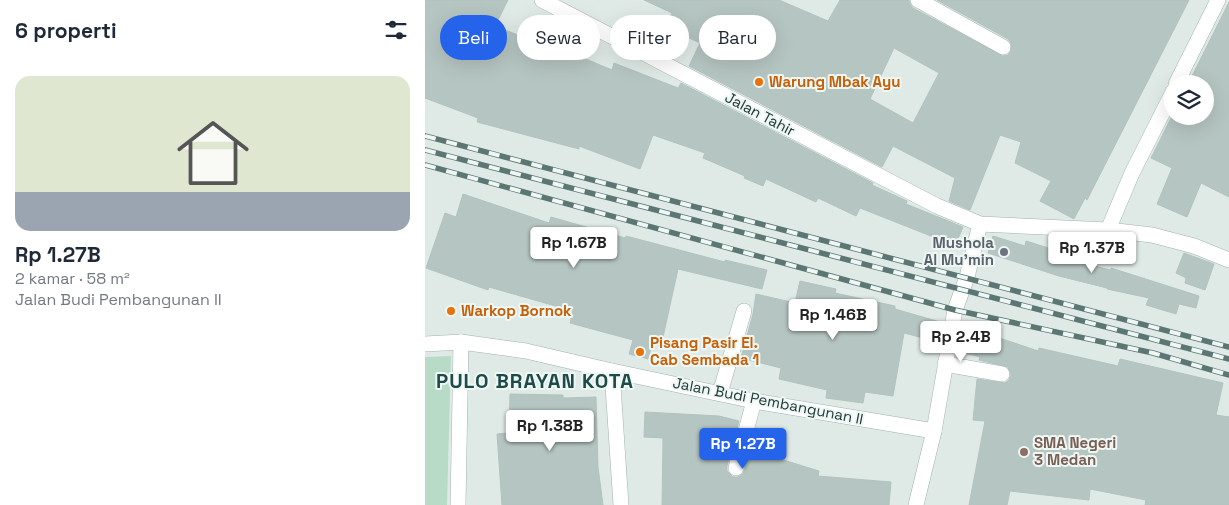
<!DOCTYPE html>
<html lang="id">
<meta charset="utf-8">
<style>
:root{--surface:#fff;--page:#f6f6f7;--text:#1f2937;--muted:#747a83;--line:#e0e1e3;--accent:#2563eb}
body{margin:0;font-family:"Space Grotesk",sans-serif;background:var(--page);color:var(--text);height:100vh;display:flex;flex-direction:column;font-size:19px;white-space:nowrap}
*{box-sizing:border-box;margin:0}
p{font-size:16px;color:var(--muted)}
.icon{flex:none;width:28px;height:28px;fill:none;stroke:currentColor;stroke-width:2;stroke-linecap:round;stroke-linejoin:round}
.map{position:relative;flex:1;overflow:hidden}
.sheet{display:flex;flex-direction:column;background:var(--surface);width:425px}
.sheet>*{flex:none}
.top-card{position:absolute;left:15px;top:15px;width:475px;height:45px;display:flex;gap:10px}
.controls{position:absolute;left:739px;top:75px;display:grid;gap:10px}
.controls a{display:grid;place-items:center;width:50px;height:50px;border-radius:50%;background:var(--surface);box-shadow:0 5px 20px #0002;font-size:25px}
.price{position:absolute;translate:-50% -42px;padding:0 11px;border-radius:5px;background:#fff;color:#222;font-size:16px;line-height:32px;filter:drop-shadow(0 1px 2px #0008)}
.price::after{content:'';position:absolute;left:50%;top:30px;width:15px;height:11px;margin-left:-8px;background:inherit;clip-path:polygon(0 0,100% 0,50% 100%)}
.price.active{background:var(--accent);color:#fff}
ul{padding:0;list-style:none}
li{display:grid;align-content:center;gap:10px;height:265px;padding:0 15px}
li+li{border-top:1px solid var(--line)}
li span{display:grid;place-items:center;height:155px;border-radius:15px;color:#555}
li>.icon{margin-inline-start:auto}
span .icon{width:90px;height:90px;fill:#fffc;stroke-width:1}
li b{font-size:21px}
h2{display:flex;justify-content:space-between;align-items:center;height:60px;padding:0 15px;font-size:21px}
.tag{padding:0 18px;border-radius:22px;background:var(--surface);box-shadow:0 5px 20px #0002;font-size:18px;line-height:45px}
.tag.active{background:var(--accent);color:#fff}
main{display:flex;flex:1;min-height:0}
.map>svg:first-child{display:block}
</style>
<main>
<section class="sheet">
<h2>6 properti<svg class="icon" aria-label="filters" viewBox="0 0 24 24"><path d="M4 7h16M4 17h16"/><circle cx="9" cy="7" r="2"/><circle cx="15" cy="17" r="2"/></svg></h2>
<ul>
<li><span style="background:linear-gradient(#dfe7d0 75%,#9aa5b1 0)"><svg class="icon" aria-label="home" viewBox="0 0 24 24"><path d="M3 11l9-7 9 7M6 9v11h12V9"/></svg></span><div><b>Rp 1.27B</b><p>2 kamar · 58 m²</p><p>Jalan Budi Pembangunan II</p></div></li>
</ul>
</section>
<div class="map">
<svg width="804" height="505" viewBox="0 0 804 505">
<rect width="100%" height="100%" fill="#dfeae7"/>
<polygon fill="#b8dbc8" points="26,356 22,505 0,505 0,357"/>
<g fill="#b5c5c1" stroke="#b2c3bf" fill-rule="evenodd">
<polygon points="0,0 83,0 70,26 136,52 137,49 187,70 189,63 253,88 256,83 448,183 447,185 482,201 481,204 538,227 532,241 518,236 516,240 435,208 431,216 393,198 391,202 341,179 338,186 319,178 320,176 278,158 280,153 228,135 215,169 154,146 154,149 52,122 53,118 0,98"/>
<path d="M219,0H354L403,21L415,0H484L485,4L488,8L578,56L583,55L586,51V43L583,39L512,0H764L662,200L660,198L649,219L615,201L626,181L590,163L596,142L575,135L545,210L524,201L530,178L468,146L457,167L264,66L275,43L240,27L247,13ZM469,48L514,73L488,123L445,99Z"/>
<polygon points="804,2 804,197 776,183 762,217 732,204 747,168 726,158 748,114 748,116 780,116 780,84 763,84"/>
<polygon points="38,194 124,223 126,217 200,238 201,236 300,262 300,260 342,270 337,289 253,269 236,346 227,345 223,359 204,354 208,340 145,323 148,311 64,287 63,290 1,268 20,213 31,217"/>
<polygon points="568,236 600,246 601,241 649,256 648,261 686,270 686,268 774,296 771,308 754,304 751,314 721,305 724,298 682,289 682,288 634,276 563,253"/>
<polygon points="759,253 789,264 780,290 760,283 761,278 751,273"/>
<polygon points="375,281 411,289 410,293 470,306 470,309 515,322 510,341 479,333 468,396 440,392 438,403 401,398 402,390 354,379 356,368 316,358 328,314 331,294 370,303"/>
<polygon points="548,329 613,351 614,348 693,366 695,359 798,383 791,415 804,417 804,505 720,505 721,500 665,489 664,500 585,491 582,505 544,505 560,421 548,420 552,379 580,383 584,380 586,375 583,367 554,360 555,357 540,353"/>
<polygon points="85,394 138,395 138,398 171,397 173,467 178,505 77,505 72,434 84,433"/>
<polygon points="220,412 294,416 314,421 302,466 302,471 308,477 313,477 318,474 326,450 394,471 393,476 466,482 464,505 237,505 238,438 219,437"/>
</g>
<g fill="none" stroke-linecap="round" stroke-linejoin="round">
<defs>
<g id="minor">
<polyline points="117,0 512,206 555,224 683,230 727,235 769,246 804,260"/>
<polyline points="493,0 578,47"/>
<polyline points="751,84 793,0"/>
<polyline points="683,230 707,173 748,92"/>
<polyline points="0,344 36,342 101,351 187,371 329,401 509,431"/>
<polyline points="520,364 577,374"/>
<polyline points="187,371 196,505"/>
<polyline points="295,393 319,311"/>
<polyline points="311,468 329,401"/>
<polyline points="33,505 36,342"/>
<polyline points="491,505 509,431 530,310 542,277 555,224"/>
</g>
</defs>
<use href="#minor" stroke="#a2b2af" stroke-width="16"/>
<use href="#minor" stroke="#fff" stroke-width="15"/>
<defs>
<g id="rail">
<polyline points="0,136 804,347"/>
<polyline points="0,150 804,359"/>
<polyline points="0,165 530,310 728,353 804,375"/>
</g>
</defs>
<use href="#rail" stroke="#5b7673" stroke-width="5.5"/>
<use href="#rail" stroke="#eff7f4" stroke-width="4" stroke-dasharray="11" stroke-linecap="butt"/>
</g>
<g fill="#e8710a" stroke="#eff7f4" stroke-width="2">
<circle cx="334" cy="82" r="5"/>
<circle cx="26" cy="311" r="5"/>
<circle cx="215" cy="352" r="5"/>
</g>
<circle fill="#6b7280" stroke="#eff7f4" stroke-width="2" cx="579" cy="252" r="5"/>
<circle fill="#8d6e63" stroke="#eff7f4" stroke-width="2" cx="599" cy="452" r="5"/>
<g text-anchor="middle" stroke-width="4" stroke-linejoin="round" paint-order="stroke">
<g font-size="15" font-weight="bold" fill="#c56008" stroke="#eff7f4" text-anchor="start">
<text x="344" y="87">Warung Mbak Ayu</text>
<text x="36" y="316">Warkop Bornok</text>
<text x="225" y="348">Pisang Pasir El.<tspan x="225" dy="17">Cab Sembada 1</tspan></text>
</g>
<g font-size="15" fill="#203a38" stroke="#eff7f4">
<text transform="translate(335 114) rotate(28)" y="5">Jalan Tahir</text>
<text transform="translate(343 401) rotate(11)" y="5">Jalan Budi Pembangunan II</text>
</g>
<g font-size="15" font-weight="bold" fill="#5b616d" stroke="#eff7f4" text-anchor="end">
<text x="569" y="248">Mushola<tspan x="569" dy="17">Al Mu'min</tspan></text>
</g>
<g font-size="15" font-weight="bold" fill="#785e54" stroke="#eff7f4" text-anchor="start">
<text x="609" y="448">SMA Negeri<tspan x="609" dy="17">3 Medan</tspan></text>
</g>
<g font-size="20" font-weight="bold" letter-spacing="1" fill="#1d4b48" stroke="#eff7f4">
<text x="110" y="388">PULO BRAYAN KOTA</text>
</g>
</g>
</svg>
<div class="controls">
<a><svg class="icon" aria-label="layers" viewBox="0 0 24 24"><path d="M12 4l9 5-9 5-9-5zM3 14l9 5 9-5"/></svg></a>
</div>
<b class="price" style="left:149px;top:269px">Rp 1.67B</b>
<b class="price" style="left:667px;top:274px">Rp 1.37B</b>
<b class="price" style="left:408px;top:341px">Rp 1.46B</b>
<b class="price" style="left:536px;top:363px">Rp 2.4B</b>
<b class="price" style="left:125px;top:452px">Rp 1.38B</b>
<b class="price active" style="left:318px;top:470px">Rp 1.27B</b>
<div class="top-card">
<a class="tag active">Beli</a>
<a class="tag">Sewa</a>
<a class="tag">Filter</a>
<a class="tag">Baru</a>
</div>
</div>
</main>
